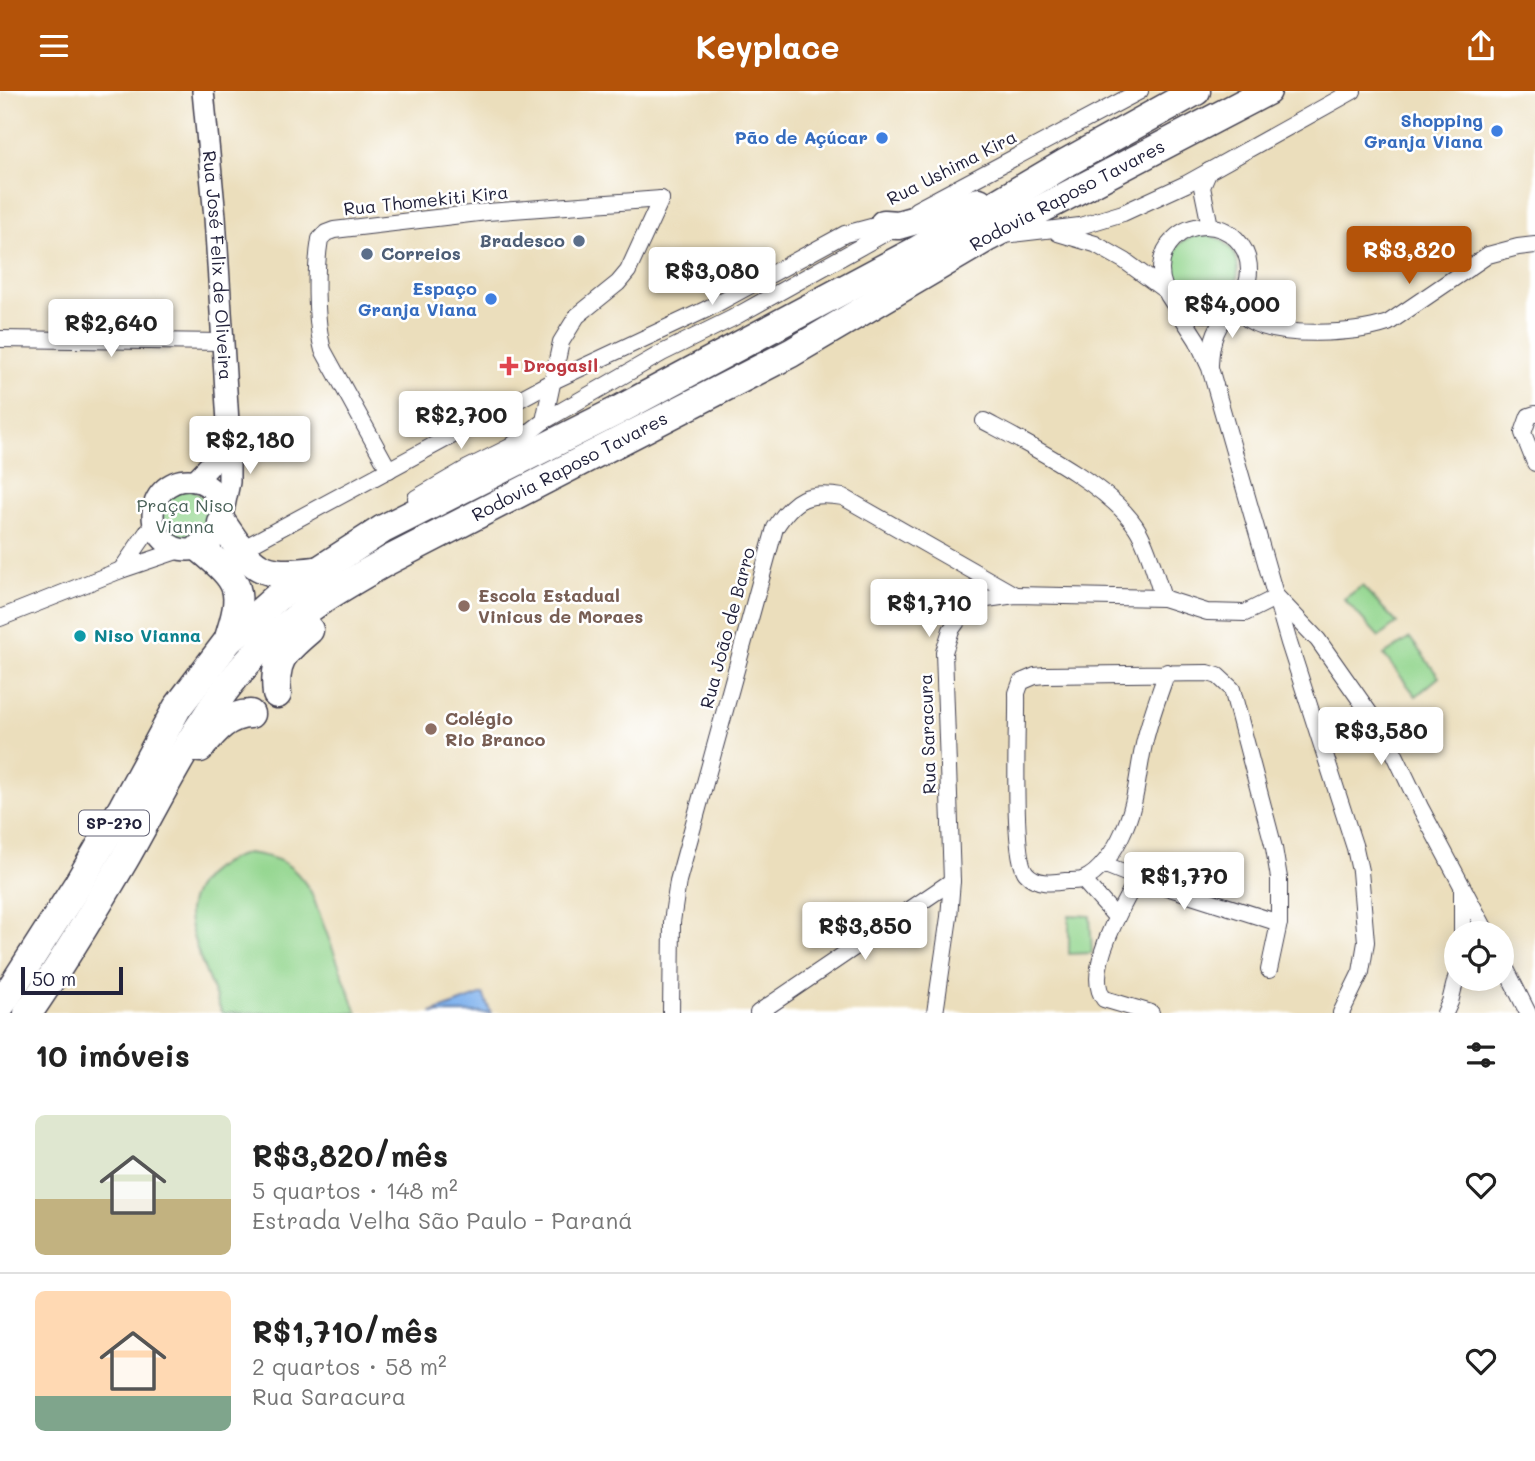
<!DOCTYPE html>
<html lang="pt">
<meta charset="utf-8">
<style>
:root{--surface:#fff;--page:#f6f6f6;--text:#222;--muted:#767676;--line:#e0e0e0;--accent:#b45309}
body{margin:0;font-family:Mali,sans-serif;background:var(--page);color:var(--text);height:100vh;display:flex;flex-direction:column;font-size:26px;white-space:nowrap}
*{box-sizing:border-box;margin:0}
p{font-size:23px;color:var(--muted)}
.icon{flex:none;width:38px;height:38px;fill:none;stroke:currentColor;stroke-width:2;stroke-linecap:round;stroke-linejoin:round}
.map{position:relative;height:922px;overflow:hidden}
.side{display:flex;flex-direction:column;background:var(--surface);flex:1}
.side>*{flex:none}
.tools{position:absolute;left:1444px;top:830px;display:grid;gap:14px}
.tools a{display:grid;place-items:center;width:70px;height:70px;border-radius:50%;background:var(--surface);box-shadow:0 4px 18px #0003;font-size:35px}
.scale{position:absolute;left:21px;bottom:18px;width:102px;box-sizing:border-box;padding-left:7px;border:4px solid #22223b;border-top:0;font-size:19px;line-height:24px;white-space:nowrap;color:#22223b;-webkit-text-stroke:5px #fff;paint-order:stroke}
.price{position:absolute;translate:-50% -60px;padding:0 16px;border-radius:7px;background:#fff;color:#222;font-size:23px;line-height:46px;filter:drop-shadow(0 2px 4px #0008)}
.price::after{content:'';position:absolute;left:50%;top:42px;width:21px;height:16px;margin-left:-10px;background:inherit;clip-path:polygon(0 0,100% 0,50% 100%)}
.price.current{background:var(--accent);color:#fff}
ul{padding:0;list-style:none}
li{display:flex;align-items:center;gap:21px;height:175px;padding:0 35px}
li+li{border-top:2px solid var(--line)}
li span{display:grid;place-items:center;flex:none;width:196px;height:140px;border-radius:10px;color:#555}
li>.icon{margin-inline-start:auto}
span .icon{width:84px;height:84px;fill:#fffc;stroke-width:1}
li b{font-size:30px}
h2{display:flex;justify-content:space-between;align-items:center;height:84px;padding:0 35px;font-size:30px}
header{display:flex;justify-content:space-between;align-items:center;height:91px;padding:0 35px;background:var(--accent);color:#fff;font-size:32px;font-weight:700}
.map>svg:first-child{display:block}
</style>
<header><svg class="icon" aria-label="menu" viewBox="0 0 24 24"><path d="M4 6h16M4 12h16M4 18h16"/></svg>Keyplace<svg class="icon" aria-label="share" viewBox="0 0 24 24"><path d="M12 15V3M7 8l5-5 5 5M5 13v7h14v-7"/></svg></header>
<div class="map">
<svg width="1535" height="922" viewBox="0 0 1535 922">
<rect width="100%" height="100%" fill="#fff"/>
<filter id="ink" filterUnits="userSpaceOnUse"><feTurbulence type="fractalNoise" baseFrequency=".0143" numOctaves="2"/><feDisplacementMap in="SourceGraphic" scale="14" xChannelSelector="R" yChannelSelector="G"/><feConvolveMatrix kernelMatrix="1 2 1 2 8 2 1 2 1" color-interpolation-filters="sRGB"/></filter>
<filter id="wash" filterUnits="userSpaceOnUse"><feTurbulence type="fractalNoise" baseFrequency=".00686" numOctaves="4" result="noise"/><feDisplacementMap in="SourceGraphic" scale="28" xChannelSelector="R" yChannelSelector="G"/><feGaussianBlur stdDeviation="1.57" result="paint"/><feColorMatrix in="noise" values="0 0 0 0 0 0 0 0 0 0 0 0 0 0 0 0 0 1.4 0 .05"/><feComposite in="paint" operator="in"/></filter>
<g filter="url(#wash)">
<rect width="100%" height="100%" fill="#ebdebc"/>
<g fill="#92d58d" stroke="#5a7c64" stroke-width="2">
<circle cx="1203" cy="179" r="35"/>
<path d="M178,397C206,397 213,418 214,443C206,451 200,451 189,452C150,456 140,409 178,397Z"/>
<polygon points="1362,495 1397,532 1379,546 1344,508"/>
<polygon points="1410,547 1439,586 1416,605 1384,564"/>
<path d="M247,762C280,766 293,772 311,801L357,922H222C213,898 187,842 189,819C193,788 219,771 247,762Z"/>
<polygon points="1069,824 1090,825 1092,862 1069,863"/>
</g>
<polygon fill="#81b3ee" stroke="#526a94" stroke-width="2" points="483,903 491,922 431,922"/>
</g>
<g filter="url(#ink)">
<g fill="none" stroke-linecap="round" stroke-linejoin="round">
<defs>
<g id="minor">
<polyline points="1209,80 1202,96 1210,135"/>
<polyline points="916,119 1140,0"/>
<circle cx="1205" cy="179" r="44"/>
<polyline points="1058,142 1095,153 1125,170 1166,200"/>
<polyline points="1004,144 1080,135 1123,122 1186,93 1353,0"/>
<polyline points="1168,204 1197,249 1210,277 1289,552 1355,757 1360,780 1366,851 1361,881 1341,922"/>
<polyline points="0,248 223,251"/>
<path d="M1210,274C1211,246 1217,236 1233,214C1238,219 1244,225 1249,229C1279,248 1355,243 1388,232L1488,164L1518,156L1535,154"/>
<polyline points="1535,323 1529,325 1523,342 1535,372"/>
<polyline points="544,330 662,262 731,228 896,136"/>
<path d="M984,330C1029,354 1115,397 1139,441C1150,461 1156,486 1163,507"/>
<path d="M389,379L323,259C315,230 315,178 320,148L326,142L334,139L487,121L661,108"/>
<polyline points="416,407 466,378 510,356 544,330 561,251 577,225 618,192 628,180 661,108"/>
<polyline points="240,459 553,290 705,219 845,143 890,131"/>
<polyline points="121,479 154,431"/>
<polyline points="0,527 121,479 183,458"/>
<path d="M1167,581C1158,607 1148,632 1143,658C1137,686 1136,715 1123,741C1116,757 1100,783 1082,789C1078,790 1071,790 1066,790C1053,792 1036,794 1026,782C1011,765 1018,632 1017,602L1021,591L1035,585L1045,584L1208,582L1218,585L1232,598L1274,757L1279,787V832L1269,879"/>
<polyline points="1103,773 1138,787 1279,832"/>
<path d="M1138,787C1123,813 1083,881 1104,908L1151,922"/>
<polyline points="1083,789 1116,826"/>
<polyline points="1462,800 1462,842"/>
<polyline points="1502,870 1528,922"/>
<path d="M671,922L672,831L678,790L775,437C794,407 808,400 843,406L1015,504"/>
<polyline points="758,922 952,790"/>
<polyline points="935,922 949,826 952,790 944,561 951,539 963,522 980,509 1015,504 1163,507 1207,521 1245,522 1277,506 1318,549 1387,647 1420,716 1487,842"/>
<polyline points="1445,922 1450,911 1456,887"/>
</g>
<g id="secondary">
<path id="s1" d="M203,0L215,126L229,347V391L223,420"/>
<circle cx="188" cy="424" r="35"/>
<polyline points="195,390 212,372 229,347"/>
</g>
<g id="motorway">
<polyline points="884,133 898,134 979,111"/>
<path d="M222,432C253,478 259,487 316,480"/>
<path d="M200,457C241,491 245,498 228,550"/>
<path d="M277,603C273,568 284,561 309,539"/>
<path d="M200,657C214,640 226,624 250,623"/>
<polyline points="0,915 78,793 123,716 177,617 228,550 276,507 383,438 617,320 916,160 1064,73 1196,0"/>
<path id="s2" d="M28,922C62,873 94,820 124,769C165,697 200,620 258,560C295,522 343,495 389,469L791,262L988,146L1267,0"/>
</g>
</defs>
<use href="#minor" stroke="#403e4e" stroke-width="18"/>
<use href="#secondary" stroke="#403e4e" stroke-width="24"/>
<use href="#motorway" stroke="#403e4e" stroke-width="31"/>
<use href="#minor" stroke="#fff" stroke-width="16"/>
<use href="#secondary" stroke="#fff" stroke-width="21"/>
<use href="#motorway" stroke="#fff" stroke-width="28"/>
</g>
</g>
<g fill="#3f7fe0" stroke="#fff" stroke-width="2.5">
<circle cx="1497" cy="40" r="7"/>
<circle cx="882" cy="47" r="7"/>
<circle cx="491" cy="208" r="7"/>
</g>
<g fill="#5c6f8a" stroke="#fff" stroke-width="2.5">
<circle cx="579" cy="150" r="7"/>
<circle cx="367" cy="163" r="7"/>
</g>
<path fill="#e0444e" stroke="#fff" stroke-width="2.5" d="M505.5 264.5h7v7h7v7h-7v7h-7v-7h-7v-7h7z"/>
<g fill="#8d6e63" stroke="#fff" stroke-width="2.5">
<circle cx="464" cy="515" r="7"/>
<circle cx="431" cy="638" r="7"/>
</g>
<circle fill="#0f9aa8" stroke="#fff" stroke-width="2.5" cx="80" cy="545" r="7"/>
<g text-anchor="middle" stroke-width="5" stroke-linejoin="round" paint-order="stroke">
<rect fill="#fff" stroke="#646476" stroke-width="2" x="79" y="719.5" width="70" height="25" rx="5"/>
<g font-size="16" font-weight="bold" fill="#22223b">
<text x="114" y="738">SP-270</text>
</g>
<g font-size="18" font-weight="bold" fill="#366cbe" stroke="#fff" text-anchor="end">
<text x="1483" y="36">Shopping<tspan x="1483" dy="21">Granja Viana</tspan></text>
<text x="868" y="53">Pão de Açúcar</text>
<text x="477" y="204">Espaço<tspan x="477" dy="21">Granja Viana</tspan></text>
</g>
<g font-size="18" fill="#22223b" stroke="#fff">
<text transform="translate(952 77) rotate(-27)" y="6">Rua Ushima Kira</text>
<text dy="6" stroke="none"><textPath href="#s2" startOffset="1360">Rodovia Raposo Tavares</textPath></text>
<text transform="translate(426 110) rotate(-6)" y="6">Rua Thomekiti Kira</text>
<text dy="6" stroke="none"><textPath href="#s1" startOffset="175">Rua José Felix de Oliveira</textPath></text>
<text dy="6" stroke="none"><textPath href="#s2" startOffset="793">Rodovia Raposo Tavares</textPath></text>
<text transform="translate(728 537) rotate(-75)" y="6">Rua João de Barro</text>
<text transform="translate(928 643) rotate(-92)" y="6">Rua Saracura</text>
</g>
<g font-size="18" font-weight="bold" fill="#4e5e75" stroke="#fff" text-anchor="end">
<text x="565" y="156">Bradesco</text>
<text x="381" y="169" text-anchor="start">Correios</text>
</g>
<g font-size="18" font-weight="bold" fill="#be3a42" stroke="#fff" text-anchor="start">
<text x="523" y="281">Drogasil</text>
</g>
<g font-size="18" fill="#496158" stroke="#fff">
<text x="185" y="421">Praça Niso<tspan x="185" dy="21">Vianna</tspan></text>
</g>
<g font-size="18" font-weight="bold" fill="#785e54" stroke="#fff" text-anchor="start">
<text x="478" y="511">Escola Estadual<tspan x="478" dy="21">Vinicus de Moraes</tspan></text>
<text x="445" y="634">Colégio<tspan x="445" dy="21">Rio Branco</tspan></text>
</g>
<g font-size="18" font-weight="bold" fill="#0d838f" stroke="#fff" text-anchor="start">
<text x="94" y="551">Niso Vianna</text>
</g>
</g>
</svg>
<div class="tools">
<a><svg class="icon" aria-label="locate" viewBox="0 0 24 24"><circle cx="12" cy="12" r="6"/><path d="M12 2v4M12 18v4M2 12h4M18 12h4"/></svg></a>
</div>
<div class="scale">50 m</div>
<b class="price current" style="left:1409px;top:195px">R$3,820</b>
<b class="price" style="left:712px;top:216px">R$3,080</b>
<b class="price" style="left:1232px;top:249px">R$4,000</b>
<b class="price" style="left:111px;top:268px">R$2,640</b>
<b class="price" style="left:461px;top:360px">R$2,700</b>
<b class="price" style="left:250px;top:385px">R$2,180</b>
<b class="price" style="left:929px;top:548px">R$1,710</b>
<b class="price" style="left:1381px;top:676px">R$3,580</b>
<b class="price" style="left:1184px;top:821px">R$1,770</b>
<b class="price" style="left:865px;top:871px">R$3,850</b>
</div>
<section class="side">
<h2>10 imóveis<svg class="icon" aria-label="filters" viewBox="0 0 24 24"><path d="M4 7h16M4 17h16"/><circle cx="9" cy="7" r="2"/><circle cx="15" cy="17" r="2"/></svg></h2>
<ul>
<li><span style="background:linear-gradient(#dfe7d0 60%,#c2b280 0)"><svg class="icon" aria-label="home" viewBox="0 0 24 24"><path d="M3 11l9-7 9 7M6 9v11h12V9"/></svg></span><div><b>R$3,820/mês</b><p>5 quartos · 148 m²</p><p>Estrada Velha São Paulo - Paraná</p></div><svg class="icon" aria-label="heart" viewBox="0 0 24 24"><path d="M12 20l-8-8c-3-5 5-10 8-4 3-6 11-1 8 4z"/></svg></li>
<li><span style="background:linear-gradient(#ffd9b3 75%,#7fa58c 0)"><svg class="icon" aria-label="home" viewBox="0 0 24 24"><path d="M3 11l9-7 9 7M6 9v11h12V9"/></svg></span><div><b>R$1,710/mês</b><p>2 quartos · 58 m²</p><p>Rua Saracura</p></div><svg class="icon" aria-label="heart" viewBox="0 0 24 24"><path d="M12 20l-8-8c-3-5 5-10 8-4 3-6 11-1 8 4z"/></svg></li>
</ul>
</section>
